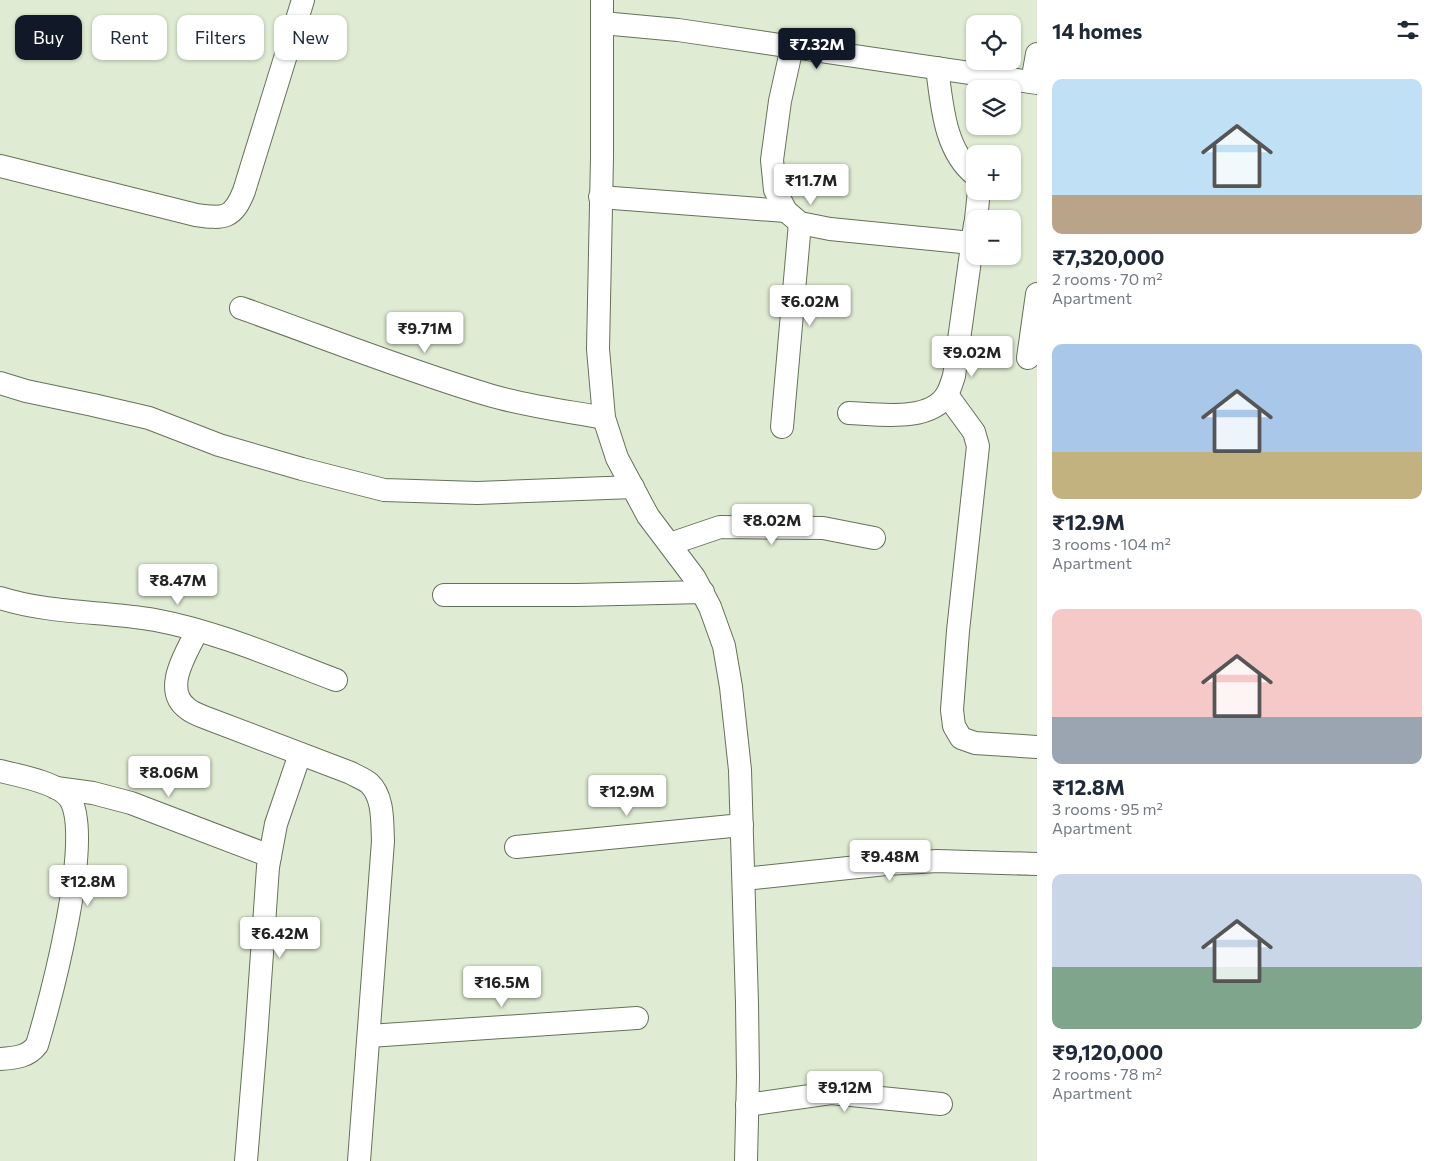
<!DOCTYPE html>
<meta charset="utf-8">
<style>
:root{--surface:#fff;--page:#f2f2f3;--text:#1f2937;--muted:#747a83;--accent:#111827}
body{margin:0;font-family:Commissioner,sans-serif;background:var(--page);color:var(--text);height:100vh;display:flex;flex-direction:column;font-size:19px;white-space:nowrap}
*{box-sizing:border-box;margin:0}
p{font-size:16px;color:var(--muted)}
.icon{flex:none;width:28px;height:28px;fill:none;stroke:currentColor;stroke-width:2;stroke-linecap:round;stroke-linejoin:round}
.map{position:relative;flex:1;overflow:hidden}
.panel{display:flex;flex-direction:column;background:var(--surface);width:400px}
.panel>*{flex:none}
.top-card{position:absolute;left:15px;top:15px;width:475px;height:45px;display:flex;gap:10px}
.fabs{position:absolute;left:966px;top:15px;display:grid;gap:10px}
.fabs a{display:grid;place-items:center;width:55px;height:55px;border-radius:10px;background:var(--surface);box-shadow:0 1px 4px #0004;font-size:25px}
.price{position:absolute;translate:-50% -42px;padding:0 11px;border-radius:5px;background:#fff;color:#222;font-size:16px;line-height:32px;filter:drop-shadow(0 1px 2px #0008)}
.price::after{content:'';position:absolute;left:50%;top:30px;width:15px;height:11px;margin-left:-8px;background:inherit;clip-path:polygon(0 0,100% 0,50% 100%)}
.price.active{background:var(--accent);color:#fff}
ul{padding:0;list-style:none}
li{display:grid;align-content:center;gap:10px;height:265px;padding:0 15px}
li span{display:grid;place-items:center;height:155px;border-radius:10px;color:#555}
li>.icon{margin-inline-start:auto}
span .icon{width:90px;height:90px;fill:#fffc;stroke-width:1}
li b{font-size:21px}
h2{display:flex;justify-content:space-between;align-items:center;height:60px;padding:0 15px;font-size:21px}
.pill{padding:0 18px;border-radius:10px;background:var(--surface);box-shadow:0 1px 4px #0004;font-size:18px;line-height:45px}
.pill.active{background:var(--accent);color:#fff}
main{display:flex;flex:1;min-height:0}
.map>svg:first-child{display:block}
</style>
<main>
<div class="map">
<svg width="1037" height="1161" viewBox="0 0 1037 1161">
<rect width="100%" height="100%" fill="#dfebd2"/>
<g fill="none" stroke-linecap="round" stroke-linejoin="round">
<defs>
<g id="minor">
<polyline points="602,0 602,157 598,349 604,418 617,458 648,516 694,577 710,607 724,646 731,687 740,770 747,1003 748,1077 746,1161"/>
<polyline points="602,23 678,30 1037,83"/>
<polyline points="792,47 780,101 772,160 775,190 786,211 800,223 830,229 972,243"/>
<path d="M937,68C942,104 944,150 975,175"/>
<polyline points="1032,82 1037,54"/>
<path d="M0,166L196,215C224,219 233,219 244,191L303,0"/>
<polyline points="600,197 786,211"/>
<polyline points="976,219 979,191"/>
<path d="M241,308C323,337 405,370 489,395C526,406 566,411 604,418"/>
<polyline points="1028,358 1037,294"/>
<polyline points="0,383 26,391 93,405 149,418 219,445 302,469 384,490 477,493 633,487"/>
<polyline points="947,395 974,432 978,446 958,631 952,710 954,726 961,738 975,743 1037,747"/>
<path d="M849,413C876,414 931,423 947,394C950,389 952,382 954,376L975,224"/>
<polyline points="782,427 800,223"/>
<polyline points="670,544 720,527 823,528 874,538"/>
<polyline points="444,595 577,595 703,592"/>
<path d="M0,598C50,614 104,611 155,620C215,631 278,658 336,680"/>
<path d="M197,631C187,652 161,690 188,709C194,714 202,716 209,719L351,773C356,776 364,779 369,783C384,797 382,822 383,841L359,1161"/>
<path d="M0,771C17,775 60,783 70,799C94,838 51,998 37,1045C28,1057 15,1058 0,1059"/>
<polyline points="56,788 93,793 131,803 270,856"/>
<polyline points="516,847 742,825"/>
<polyline points="744,879 886,864 937,861 1037,864"/>
<polyline points="369,1036 637,1018"/>
<polyline points="747,1105 831,1093 941,1104"/>
<polyline points="246,1161 256,1039 268,867 276,824 300,754"/>
</g>
</defs>
<use href="#minor" stroke="#66715a" stroke-width="24"/>
<use href="#minor" stroke="#fff" stroke-width="22"/>
</g>
</svg>
<div class="fabs">
<a><svg class="icon" aria-label="locate" viewBox="0 0 24 24"><circle cx="12" cy="12" r="6"/><path d="M12 2v4M12 18v4M2 12h4M18 12h4"/></svg></a>
<a><svg class="icon" aria-label="layers" viewBox="0 0 24 24"><path d="M12 4l9 5-9 5-9-5zM3 14l9 5 9-5"/></svg></a>
<a>+</a>
<a>−</a>
</div>
<b class="price active" style="left:817px;top:70px">₹7.32M</b>
<b class="price" style="left:811px;top:206px">₹11.7M</b>
<b class="price" style="left:810px;top:327px">₹6.02M</b>
<b class="price" style="left:425px;top:354px">₹9.71M</b>
<b class="price" style="left:972px;top:378px">₹9.02M</b>
<b class="price" style="left:772px;top:546px">₹8.02M</b>
<b class="price" style="left:178px;top:606px">₹8.47M</b>
<b class="price" style="left:169px;top:798px">₹8.06M</b>
<b class="price" style="left:627px;top:817px">₹12.9M</b>
<b class="price" style="left:890px;top:882px">₹9.48M</b>
<b class="price" style="left:88px;top:907px">₹12.8M</b>
<b class="price" style="left:280px;top:959px">₹6.42M</b>
<b class="price" style="left:502px;top:1008px">₹16.5M</b>
<b class="price" style="left:845px;top:1113px">₹9.12M</b>
<div class="top-card">
<a class="pill active">Buy</a>
<a class="pill">Rent</a>
<a class="pill">Filters</a>
<a class="pill">New</a>
</div>
</div>
<section class="panel">
<h2>14 homes<svg class="icon" aria-label="filters" viewBox="0 0 24 24"><path d="M4 7h16M4 17h16"/><circle cx="9" cy="7" r="2"/><circle cx="15" cy="17" r="2"/></svg></h2>
<ul>
<li><span style="background:linear-gradient(#bfe0f5 75%,#b9a48a 0)"><svg class="icon" aria-label="home" viewBox="0 0 24 24"><path d="M3 11l9-7 9 7M6 9v11h12V9"/></svg></span><div><b>₹7,320,000</b><p>2 rooms · 70 m²</p><p>Apartment</p></div></li>
<li><span style="background:linear-gradient(#a9c7e8 70%,#c2b280 0)"><svg class="icon" aria-label="home" viewBox="0 0 24 24"><path d="M3 11l9-7 9 7M6 9v11h12V9"/></svg></span><div><b>₹12.9M</b><p>3 rooms · 104 m²</p><p>Apartment</p></div></li>
<li><span style="background:linear-gradient(#f6c9c9 70%,#9aa5b1 0)"><svg class="icon" aria-label="home" viewBox="0 0 24 24"><path d="M3 11l9-7 9 7M6 9v11h12V9"/></svg></span><div><b>₹12.8M</b><p>3 rooms · 95 m²</p><p>Apartment</p></div></li>
<li><span style="background:linear-gradient(#c9d6e8 60%,#7fa58c 0)"><svg class="icon" aria-label="home" viewBox="0 0 24 24"><path d="M3 11l9-7 9 7M6 9v11h12V9"/></svg></span><div><b>₹9,120,000</b><p>2 rooms · 78 m²</p><p>Apartment</p></div></li>
</ul>
</section>
</main>
